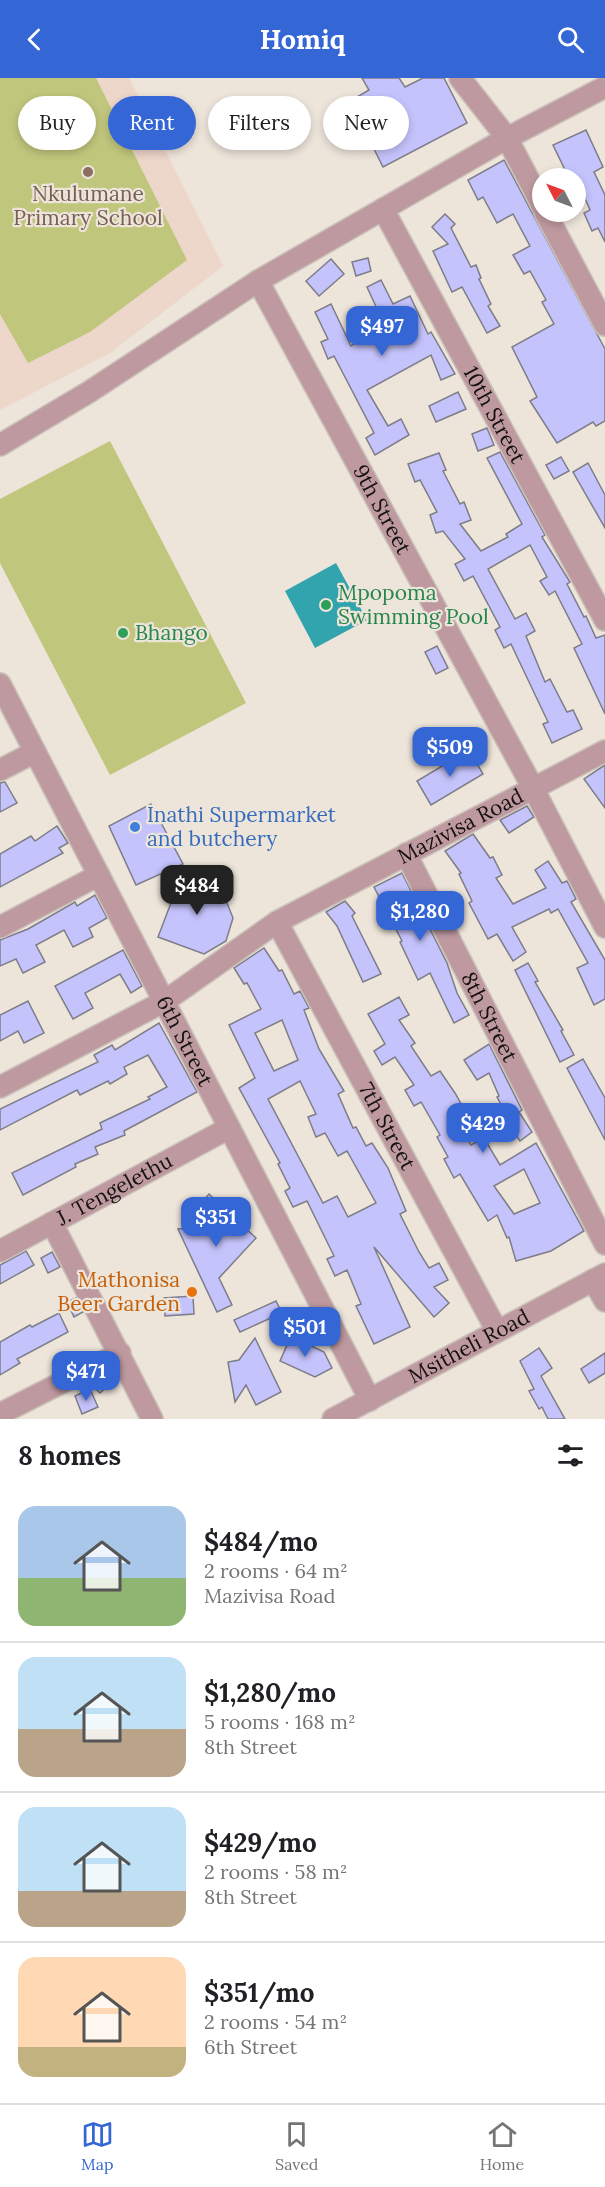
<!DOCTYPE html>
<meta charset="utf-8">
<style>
:root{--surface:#fff;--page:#f2f2f2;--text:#202124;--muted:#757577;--line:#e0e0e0;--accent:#3566d5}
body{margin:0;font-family:Lora,serif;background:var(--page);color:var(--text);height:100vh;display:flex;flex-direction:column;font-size:22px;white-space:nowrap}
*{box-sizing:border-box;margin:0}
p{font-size:20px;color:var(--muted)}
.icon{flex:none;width:33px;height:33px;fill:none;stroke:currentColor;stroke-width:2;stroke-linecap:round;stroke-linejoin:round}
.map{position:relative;height:1341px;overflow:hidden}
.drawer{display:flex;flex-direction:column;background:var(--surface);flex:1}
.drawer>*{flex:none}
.guide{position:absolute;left:18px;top:18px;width:570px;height:54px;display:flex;gap:12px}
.needle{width:39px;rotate:312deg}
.fabs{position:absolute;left:532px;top:90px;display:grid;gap:12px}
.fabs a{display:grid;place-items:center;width:54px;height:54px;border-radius:50%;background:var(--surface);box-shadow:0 3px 9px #0003;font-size:30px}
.price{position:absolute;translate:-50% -51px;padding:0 14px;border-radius:12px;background:var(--accent);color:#fff;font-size:20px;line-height:39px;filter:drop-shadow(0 2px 3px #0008)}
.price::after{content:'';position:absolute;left:50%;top:36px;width:18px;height:14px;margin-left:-9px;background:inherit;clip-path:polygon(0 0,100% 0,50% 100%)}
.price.on{background:#222;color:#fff}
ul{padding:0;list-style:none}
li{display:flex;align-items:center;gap:18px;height:150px;padding:0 18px}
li+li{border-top:2px solid var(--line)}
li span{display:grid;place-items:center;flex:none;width:168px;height:120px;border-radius:18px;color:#555}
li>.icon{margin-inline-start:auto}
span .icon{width:72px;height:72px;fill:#fffc;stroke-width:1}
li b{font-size:26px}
h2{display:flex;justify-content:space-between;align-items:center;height:72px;padding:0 18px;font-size:26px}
.pill{padding:0 21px;border-radius:27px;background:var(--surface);box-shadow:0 3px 9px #0003;font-size:21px;line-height:54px}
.pill.on{background:var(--accent);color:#fff}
header{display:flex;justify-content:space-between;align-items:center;height:78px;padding:0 18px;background:var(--accent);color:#fff;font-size:27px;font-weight:700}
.dock{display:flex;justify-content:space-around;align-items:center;height:84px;border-top:2px solid var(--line);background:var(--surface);font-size:16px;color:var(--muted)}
.dock a{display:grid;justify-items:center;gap:3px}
.dock .on{color:var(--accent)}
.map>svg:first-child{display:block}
</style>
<header><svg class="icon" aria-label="back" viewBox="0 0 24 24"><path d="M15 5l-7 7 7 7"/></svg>Homiq<svg class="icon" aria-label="search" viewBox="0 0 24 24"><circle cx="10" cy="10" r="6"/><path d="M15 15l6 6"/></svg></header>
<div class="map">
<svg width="605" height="1341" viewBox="0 0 605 1341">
<rect width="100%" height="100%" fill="#ede4da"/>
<polygon fill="#edd6ca" points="0,0 129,0 223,188 110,275 0,332"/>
<g fill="#c0c67c">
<polygon points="0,0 96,0 187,182 90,254 28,285 0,236"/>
<polygon points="110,363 246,625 110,697 0,485 0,421"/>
</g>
<polygon fill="#32a4ad" points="336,485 367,542 315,570 285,513"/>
<g fill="#c5c3fc" stroke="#7d7d88" stroke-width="1.5" fill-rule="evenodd">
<polygon points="362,0 399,0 405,9 423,0 444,0 467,45 383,89 363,49 352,56 337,31 369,12"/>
<polygon points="586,52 603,89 594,94 605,117 605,164 598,150 592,153 584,135 590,132 576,100 569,100 553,67"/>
<polygon points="504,82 605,271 605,343 596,348 593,344 557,365 530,323 537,319 512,269 554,246 542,224 546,222 530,193 524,196 513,177 530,168 513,136 497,145 483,119 478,122 468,102"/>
<polygon points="445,136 455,146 451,150 471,189 476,187 481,200 479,201 491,226 488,228 500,248 487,255 462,209 452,214 433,173 448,166 432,149"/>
<polygon points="368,180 371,193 356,198 352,184"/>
<polygon points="331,181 344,196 319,218 306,203"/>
<polygon points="381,202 393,226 410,218 428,256 431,254 455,296 441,302 431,277 367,312 388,348 401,341 409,357 375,377 366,360 374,355 334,278 328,281 321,264 328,261 315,234 331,226 351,268 380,250 373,235 378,233 367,209"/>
<polygon points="458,314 466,331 436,344 429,328"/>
<polygon points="487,350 494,367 478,373 472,356"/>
<polygon points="500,374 545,457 542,459 570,504 567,506 584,539 586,538 596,560 605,557 605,636 574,570 582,566 555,513 549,517 540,503 547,499 530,467 488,491 515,541 526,535 535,553 526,558 545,604 550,601 567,634 573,632 582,651 552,665 543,646 548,644 511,566 504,570 495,552 500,549 473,498 464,503 455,486 465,481 443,453 436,455 430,437 437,434 420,402 415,404 408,386 439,375 446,392 443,393 460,426 464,424 471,442 460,446 481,473 508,459 506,456 522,446 487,380"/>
<polygon points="561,379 569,393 554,401 546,387"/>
<polygon points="588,385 605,417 605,450 573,394"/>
<polygon points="437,568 448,590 436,596 425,574"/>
<polygon points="469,672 483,696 431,727 417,703"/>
<polygon points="605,687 605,730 584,701"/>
<polygon points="5,704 17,725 0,734 0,705"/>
<polygon points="151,726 183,786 136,807 109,748"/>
<polygon points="527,728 534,739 509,755 500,742"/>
<polygon points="57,748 68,765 59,770 63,775 0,809 0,776 31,758 35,763"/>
<polygon points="473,756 490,780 493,779 502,797 496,800 513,826 546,810 535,792 548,783 562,805 567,803 576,821 571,824 605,882 605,921 594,927 577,890 588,885 558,831 551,835 549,831 512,849 526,874 513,883 497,856 488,861 469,825 472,823 459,796 461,795 445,773"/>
<polygon points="402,795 447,885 457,915 469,937 454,945 430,895 418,902 400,864 402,863 374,809"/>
<polygon points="182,796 221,810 233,840 226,863 204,876 158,859"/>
<polygon points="95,817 107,840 89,850 93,859 73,869 64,852 36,867 45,884 23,895 16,881 0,888 0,862 28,851 75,824 77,828"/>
<polygon points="345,823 355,835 352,838 381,896 363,904 337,848 326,834"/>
<path d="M264,870L279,893L282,892L294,916L300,913L309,930L304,932L319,971L344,1013L338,1016L353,1050L356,1049L366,1068L372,1065L388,1090L406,1133L400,1136L419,1174L429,1190L439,1185L448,1202L434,1209L449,1225L434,1239L374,1169L410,1249L374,1266L356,1228L361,1226L347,1192L335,1198L327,1181L334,1178L307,1123L293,1129L285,1113L290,1110L278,1086L280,1085L239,1010L255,1000L229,947L261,931L247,905L244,906L234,890ZM282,942L298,982L274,993L255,955ZM300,1003L316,1036L308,1039L316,1059L325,1055L338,1078L347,1073L376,1125L348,1139L337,1118L323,1125L268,1021Z"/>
<polygon points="123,872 142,908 131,915 120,896 85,915 93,930 73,941 55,908"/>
<polygon points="528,885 538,903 535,904 563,952 561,953 574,977 560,984 515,892"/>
<path d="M399,919L409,937L399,942L415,965L411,968L431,998L440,993L455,1015L465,1033L455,1039L471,1067L484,1060L500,1087L536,1065L584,1153L551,1173L516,1183L509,1159L507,1160L497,1137L488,1143L460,1096L454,1100L444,1081L448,1079L437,1059L440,1057L421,1024L414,1028L405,1012L414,1007L395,979L382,987L374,973L385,966L368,936ZM524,1091L540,1125L514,1136L494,1108Z"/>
<polygon points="28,923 44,955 24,965 18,953 0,963 0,937"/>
<polygon points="159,945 197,1014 124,1053 125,1057 95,1069 98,1076 75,1086 76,1089 23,1117 12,1095 102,1051 100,1045 150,1021 148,1019 167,1009 148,977 124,989 127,996 110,1006 108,1003 80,1017 77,1012 0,1052 0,1031 98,984 94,977 112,967 115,972"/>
<polygon points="489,966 522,1032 519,1034 532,1054 520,1063 511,1050 513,1048 497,1019 499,1018 489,995 477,1002 464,982"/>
<polygon points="583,981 605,1020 605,1062 567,990"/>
<polygon points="209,1116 256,1160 219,1200 232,1227 217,1234 178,1151 218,1148 197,1130"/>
<polygon points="26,1173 34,1187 0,1206 0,1187"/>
<polygon points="52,1174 60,1189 48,1195 41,1180"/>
<polygon points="193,1218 194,1236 165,1238 164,1220"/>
<polygon points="76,1220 83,1234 74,1239 67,1224"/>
<polygon points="276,1223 282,1235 240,1254 234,1242"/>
<polygon points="59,1235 68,1254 17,1281 20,1285 0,1297 0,1264 30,1247 32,1249"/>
<polygon points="291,1258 324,1274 332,1290 315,1299 280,1283"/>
<polygon points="255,1260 281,1314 256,1327 246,1307 235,1324 228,1284 239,1282"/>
<polygon points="539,1270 552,1290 541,1298 565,1341 548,1341 542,1329 539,1331 529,1313 534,1311 520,1283"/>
<polygon points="605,1275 605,1295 589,1305 581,1291"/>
<polygon points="112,1294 117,1300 100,1315 90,1305"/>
<polygon points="90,1311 98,1329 82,1336 75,1318"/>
</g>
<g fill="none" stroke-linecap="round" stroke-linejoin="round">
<defs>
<g id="minor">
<polyline points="460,0 507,60 543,129"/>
<path id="s1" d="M383,131L605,542"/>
<polyline points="545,134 605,247"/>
<path id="s2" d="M258,203L533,710L605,849"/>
<polyline points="0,367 89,314 258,203 507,60 605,9"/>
<path id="s3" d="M0,606L370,1322"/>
<polyline points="0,692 35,674"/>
<path id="s4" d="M406,776L605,1166"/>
<path id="s5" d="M277,844L497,1253"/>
<polyline points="0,849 99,797"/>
<path id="s6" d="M0,1009L165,923L277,844L605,673"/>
<polyline points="52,1145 152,1341"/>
<path id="s7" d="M0,1173L229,1050"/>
<polyline points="593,1202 605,1223"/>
<polyline points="0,1336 120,1275"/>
<path id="s8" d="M333,1341L605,1196"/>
</g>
</defs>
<use href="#minor" stroke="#cac2ba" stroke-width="24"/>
<use href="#minor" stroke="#be99a0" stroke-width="21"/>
</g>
<circle fill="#8d6e63" stroke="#ede4da" stroke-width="2" cx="88" cy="94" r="6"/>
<g fill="#2e9e5b" stroke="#ede4da" stroke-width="2">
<circle cx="326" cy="527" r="6"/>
<circle cx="123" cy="555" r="6"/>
</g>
<circle fill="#3f7fe0" stroke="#ede4da" stroke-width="2" cx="135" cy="749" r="6"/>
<circle fill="#e8710a" stroke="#ede4da" stroke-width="2" cx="192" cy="1214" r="6"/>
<g text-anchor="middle" stroke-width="4.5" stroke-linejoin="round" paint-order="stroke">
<g font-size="21" fill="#785e54" stroke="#ede4da">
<text x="88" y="123">Nkulumane<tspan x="88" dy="24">Primary School</tspan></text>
</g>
<g font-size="21" fill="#15120f" stroke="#ede4da">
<text dy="7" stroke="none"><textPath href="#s1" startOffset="234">10th Street</textPath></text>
<text dy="7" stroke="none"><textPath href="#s2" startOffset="260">9th Street</textPath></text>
<text dy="7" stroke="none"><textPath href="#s6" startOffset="530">Mazivisa Road</textPath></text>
<text dy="7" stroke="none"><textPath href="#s4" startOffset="183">8th Street</textPath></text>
<text dy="7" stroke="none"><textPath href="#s3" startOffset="402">6th Street</textPath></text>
<text dy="7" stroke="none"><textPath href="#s5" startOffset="232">7th Street</textPath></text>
<text dy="7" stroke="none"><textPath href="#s7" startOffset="130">J. Tengelethu</textPath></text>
<text dy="7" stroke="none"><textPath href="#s8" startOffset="154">Msitheli Road</textPath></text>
</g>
<g font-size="21" fill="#27864d" stroke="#ede4da" text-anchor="start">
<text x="338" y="522">Mpopoma<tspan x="338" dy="24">Swimming Pool</tspan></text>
<text x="135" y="562">Bhango</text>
</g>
<g font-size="21" fill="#366cbe" stroke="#ede4da" text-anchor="start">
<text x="147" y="744">Inathi Supermarket<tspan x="147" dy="24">and butchery</tspan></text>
</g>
<g font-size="21" fill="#c56008" stroke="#ede4da" text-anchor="end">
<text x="180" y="1209">Mathonisa<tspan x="180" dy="24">Beer Garden</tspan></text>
</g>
</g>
</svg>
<div class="fabs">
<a><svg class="needle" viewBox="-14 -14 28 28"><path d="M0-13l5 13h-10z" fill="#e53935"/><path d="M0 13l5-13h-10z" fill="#757577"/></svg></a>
</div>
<b class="price" style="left:382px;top:279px">$497</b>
<b class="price" style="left:450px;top:700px">$509</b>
<b class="price on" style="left:197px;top:838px">$484</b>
<b class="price" style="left:420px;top:864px">$1,280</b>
<b class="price" style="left:483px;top:1076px">$429</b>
<b class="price" style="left:216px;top:1170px">$351</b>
<b class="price" style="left:305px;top:1280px">$501</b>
<b class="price" style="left:86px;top:1324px">$471</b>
<div class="guide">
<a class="pill">Buy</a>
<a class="pill on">Rent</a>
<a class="pill">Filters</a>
<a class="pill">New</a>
</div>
</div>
<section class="drawer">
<h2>8 homes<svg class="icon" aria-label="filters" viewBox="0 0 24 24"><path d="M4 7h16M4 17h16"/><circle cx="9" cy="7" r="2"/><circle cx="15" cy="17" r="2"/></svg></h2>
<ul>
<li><span style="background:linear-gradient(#a9c7e8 60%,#8fb573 0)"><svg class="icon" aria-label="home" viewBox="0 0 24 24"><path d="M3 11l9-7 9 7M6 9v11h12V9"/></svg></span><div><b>$484/mo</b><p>2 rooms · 64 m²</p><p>Mazivisa Road</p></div></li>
<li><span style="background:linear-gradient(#bfe0f5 60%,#b9a48a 0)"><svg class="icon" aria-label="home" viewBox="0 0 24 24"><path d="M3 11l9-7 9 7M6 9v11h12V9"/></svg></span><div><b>$1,280/mo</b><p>5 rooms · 168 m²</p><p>8th Street</p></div></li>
<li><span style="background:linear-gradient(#bfe0f5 70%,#b9a48a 0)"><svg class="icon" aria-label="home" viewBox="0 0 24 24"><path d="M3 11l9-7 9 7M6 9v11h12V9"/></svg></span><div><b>$429/mo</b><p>2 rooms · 58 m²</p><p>8th Street</p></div></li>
<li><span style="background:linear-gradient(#ffd9b3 75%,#c2b280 0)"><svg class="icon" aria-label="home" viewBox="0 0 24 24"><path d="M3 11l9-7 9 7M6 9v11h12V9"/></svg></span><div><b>$351/mo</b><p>2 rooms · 54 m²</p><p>6th Street</p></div></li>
</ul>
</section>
<nav class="dock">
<a class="on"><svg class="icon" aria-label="map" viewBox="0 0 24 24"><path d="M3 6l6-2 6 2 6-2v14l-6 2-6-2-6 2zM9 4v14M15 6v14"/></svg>Map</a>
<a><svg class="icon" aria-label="saved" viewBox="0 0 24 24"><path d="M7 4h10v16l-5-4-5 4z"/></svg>Saved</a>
<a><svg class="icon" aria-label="home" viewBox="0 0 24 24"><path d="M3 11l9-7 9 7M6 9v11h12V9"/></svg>Home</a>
</nav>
